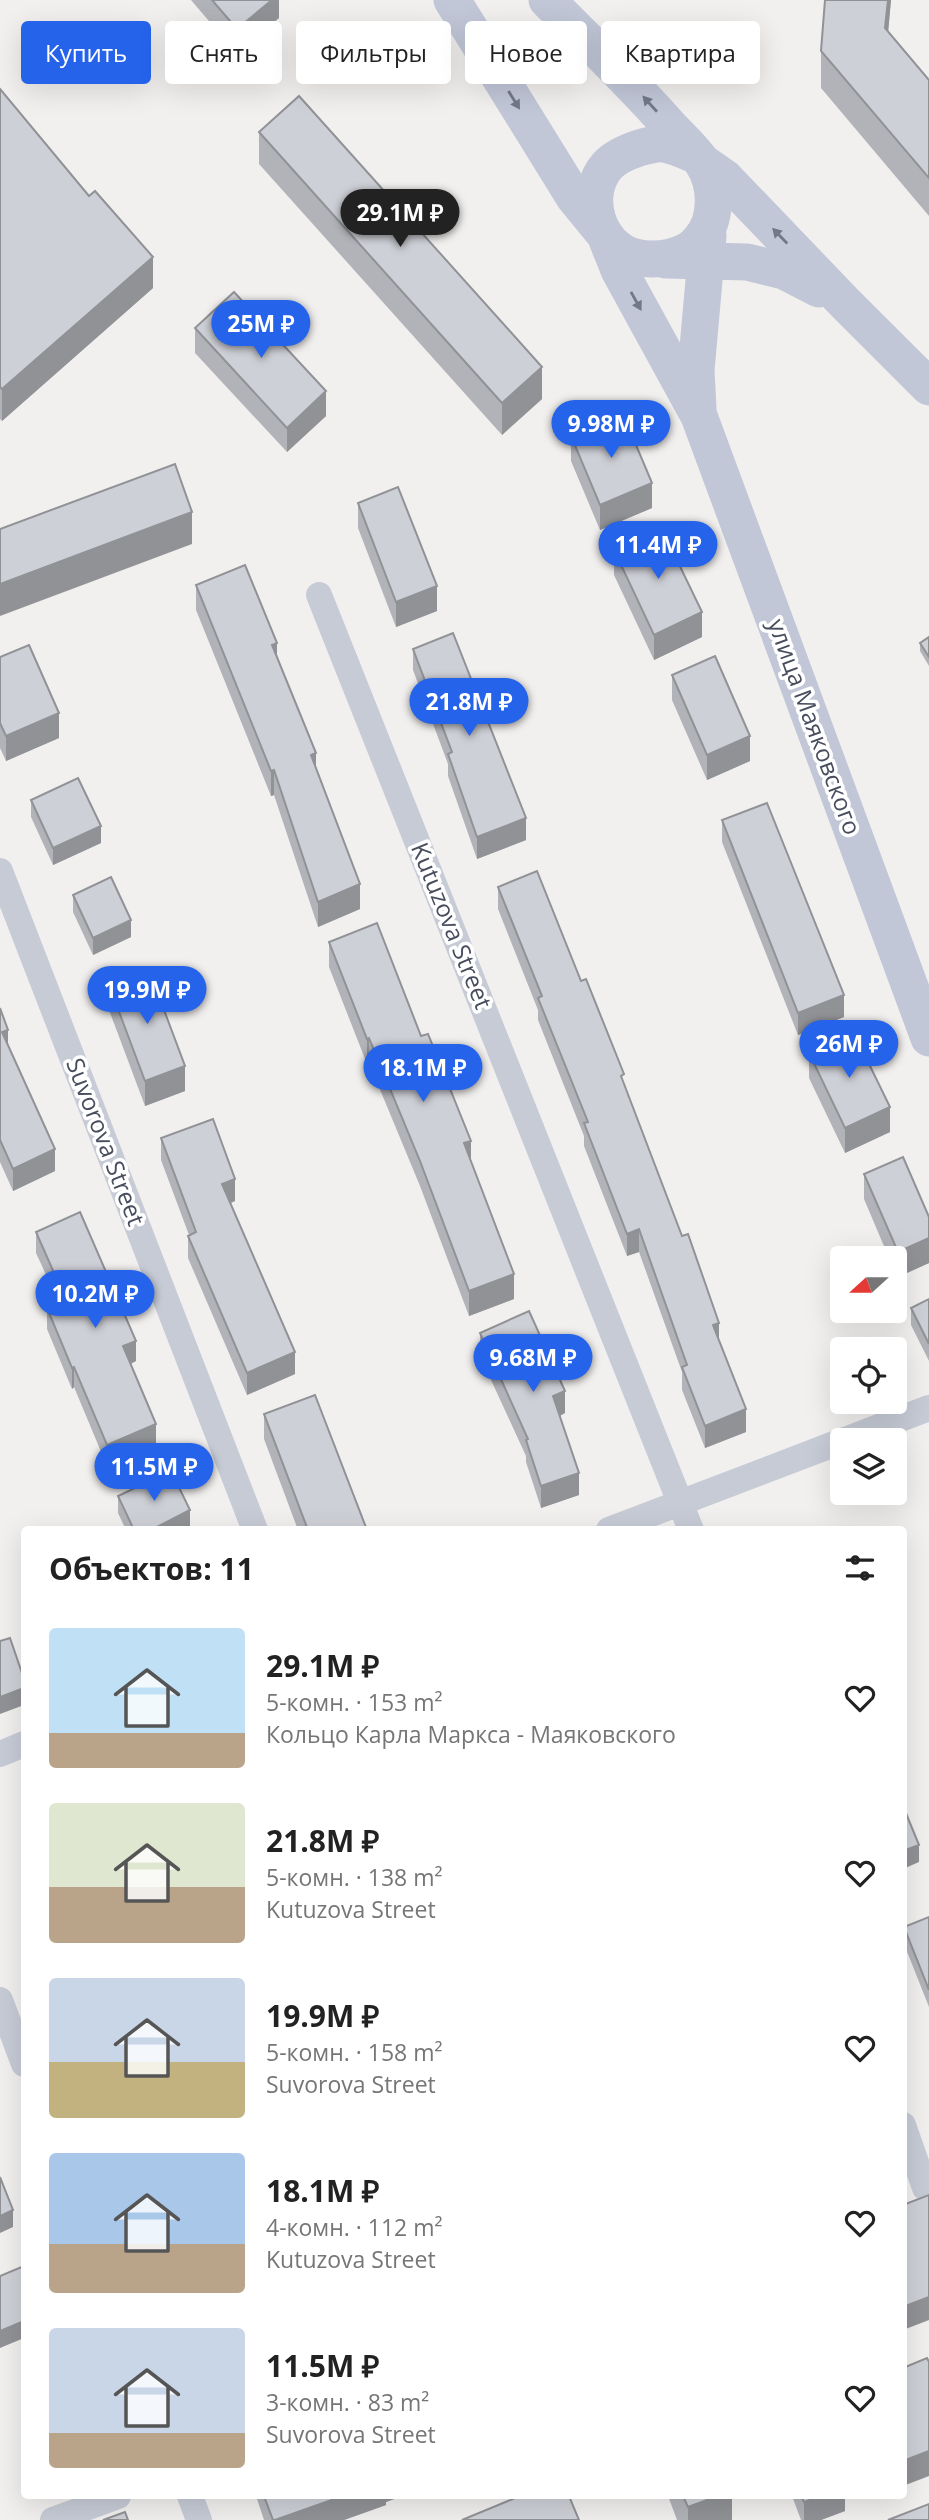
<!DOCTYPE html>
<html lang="ru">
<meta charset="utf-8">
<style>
:root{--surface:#fff;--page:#f6f6f6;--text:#222;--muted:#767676;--accent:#2563eb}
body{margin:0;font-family:"Open Sans",sans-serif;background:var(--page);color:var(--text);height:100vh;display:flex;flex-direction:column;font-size:26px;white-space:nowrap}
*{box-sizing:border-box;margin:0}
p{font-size:23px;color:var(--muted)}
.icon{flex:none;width:38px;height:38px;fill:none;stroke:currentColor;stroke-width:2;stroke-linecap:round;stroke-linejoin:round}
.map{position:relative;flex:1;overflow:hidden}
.side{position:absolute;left:21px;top:1526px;width:886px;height:973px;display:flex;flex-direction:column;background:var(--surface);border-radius:7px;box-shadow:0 7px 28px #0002}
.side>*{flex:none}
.guide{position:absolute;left:21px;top:21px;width:887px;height:63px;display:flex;gap:14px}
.needle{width:46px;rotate:249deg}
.fabs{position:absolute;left:830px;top:1246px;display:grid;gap:14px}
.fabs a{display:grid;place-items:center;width:77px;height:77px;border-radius:7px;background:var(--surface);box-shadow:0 7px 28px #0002;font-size:35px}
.price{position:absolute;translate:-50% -60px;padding:0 16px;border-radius:24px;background:var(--accent);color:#fff;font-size:23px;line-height:46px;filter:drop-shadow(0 2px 4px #0008)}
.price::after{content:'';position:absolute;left:50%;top:42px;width:21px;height:16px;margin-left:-10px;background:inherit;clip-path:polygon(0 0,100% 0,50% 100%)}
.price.on{background:#222;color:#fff}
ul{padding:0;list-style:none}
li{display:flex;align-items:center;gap:21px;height:175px;padding:0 28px}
li span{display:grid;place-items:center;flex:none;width:196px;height:140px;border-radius:7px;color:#555}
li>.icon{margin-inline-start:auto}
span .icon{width:84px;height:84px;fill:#fffc;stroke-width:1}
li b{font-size:30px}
h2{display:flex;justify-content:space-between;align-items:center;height:84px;padding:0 28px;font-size:30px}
.chip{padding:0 24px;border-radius:7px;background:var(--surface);box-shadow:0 7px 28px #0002;font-size:24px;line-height:63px}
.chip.on{background:var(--accent);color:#fff}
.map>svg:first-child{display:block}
</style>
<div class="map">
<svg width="929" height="2520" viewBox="0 0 929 2520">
<rect width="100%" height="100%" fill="#f2f0ef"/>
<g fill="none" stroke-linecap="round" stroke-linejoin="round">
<g stroke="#c6cbd6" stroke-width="26">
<polyline points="319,595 691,1530"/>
<polyline points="0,871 255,1530"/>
<polyline points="845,1440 929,1408"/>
<polyline points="609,1530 842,1441"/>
<polyline points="0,1754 24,1744"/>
<polyline points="0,2000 24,2064"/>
<polyline points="903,2125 925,2188"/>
<polyline points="190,2496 199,2520"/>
<polyline points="53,2520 118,2496"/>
</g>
<g stroke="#c2c7d8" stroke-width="37">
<polyline points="452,0 574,197 601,230"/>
<path d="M547,0C587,40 628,79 666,122C677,135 692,147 702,162C717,185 718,220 699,241C685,258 655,262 635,257C597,247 582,195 607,166C615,157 627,152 639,148C646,146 658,143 665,144C675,146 686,151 695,155"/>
<polyline points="702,162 725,178 845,303 929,387"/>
<polyline points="607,240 619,270 699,416 929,1038"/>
<polyline points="666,260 747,262 784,271 819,289"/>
<polyline points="698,408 696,370 708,236"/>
</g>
</g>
<g fill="#b1b3b9">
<polygon points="191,0 279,0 279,18 237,54"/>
<polygon points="825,0 891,0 888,32 929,80 929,216 821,88 821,51"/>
<polygon points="0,89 153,288 2,421 0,419"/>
<polygon points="259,132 542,399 502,435 259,164"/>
<polygon points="195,328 326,416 287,452 195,353"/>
<polygon points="571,436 652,508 600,530 571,461"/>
<polygon points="358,503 437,611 396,627 358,528"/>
<polygon points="614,550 702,637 654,660 614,575"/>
<polygon points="196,585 277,655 316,769 360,909 318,927 274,795 271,796 196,610"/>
<polygon points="929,637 929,666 920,651 920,643"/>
<polygon points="413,649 526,840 477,859 448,776 448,764 413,670"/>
<polygon points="0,657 59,738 6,761 0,748"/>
<polygon points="672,675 750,761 707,780 672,700"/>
<polygon points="31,800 101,843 53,865 31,817"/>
<polygon points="722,820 844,1017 798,1035 722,842"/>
<polygon points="498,887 581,981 624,1084 719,1340 746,1432 705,1448 682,1390 682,1372 639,1252 627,1256 584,1146 584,1136 538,1020 538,1010 498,909"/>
<polygon points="73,895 131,937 93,955 73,912"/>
<polygon points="329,942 514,1299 469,1316 420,1186 369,1063 367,1064 329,967"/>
<polygon points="109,985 185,1091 145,1106 109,1010"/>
<polygon points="0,1008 8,1045 55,1171 13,1191 0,1162"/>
<polygon points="809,1053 890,1132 845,1153 809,1078"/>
<polygon points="161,1138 235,1201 231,1203 295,1374 247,1395 188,1258 188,1236 189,1235 161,1160"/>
<polygon points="864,1174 929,1217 929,1263 898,1277 894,1269 894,1258 889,1258 864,1199"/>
<polygon points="36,1232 136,1361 131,1364 156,1445 107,1466 74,1387 72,1389 47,1329 47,1308 59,1303 36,1253"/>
<polygon points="929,1299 929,1361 911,1325 911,1308"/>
<polygon points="480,1333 565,1413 560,1416 579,1495 541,1508 526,1462 526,1456 480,1356"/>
<polygon points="264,1414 367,1530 298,1530 264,1439"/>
<polygon points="118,1496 190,1528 186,1530 126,1530 118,1513"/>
<polygon points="929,1917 929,2007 904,1944 904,1927"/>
<polygon points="256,2496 402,2496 386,2502 386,2505 344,2520 264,2520"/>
<polygon points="668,2496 732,2496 732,2520 677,2520"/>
<polygon points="792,2496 845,2496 845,2511 821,2520 801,2520"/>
</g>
<g fill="#909296">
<polygon points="272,0 279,0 279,18 237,54 237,29"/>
<polygon points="888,0 891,0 885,66 885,28"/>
<polygon points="153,257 153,288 2,421 2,389"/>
<polygon points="542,367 542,399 502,435 502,403"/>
<polygon points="326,391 326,416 287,452 287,428"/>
<polygon points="652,483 652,508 600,530 600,505"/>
<polygon points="192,512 192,544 0,616 0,584"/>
<polygon points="437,586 437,611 396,627 396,602"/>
<polygon points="702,612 702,637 654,660 654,635"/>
<polygon points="277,643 277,668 272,645"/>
<polygon points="59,713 59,738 6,761 6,736"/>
<polygon points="750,736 750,761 707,780 707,755"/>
<polygon points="316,753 316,778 311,755"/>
<polygon points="274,770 274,795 271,796 271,771"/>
<polygon points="526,818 526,840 477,859 477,837"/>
<polygon points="101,826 101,843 53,865 53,848"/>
<polygon points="360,884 360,909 318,927 318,902"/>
<polygon points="131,920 131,937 93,955 93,938"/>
<polygon points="844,995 844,1017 798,1035 798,1013"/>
<polygon points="8,1030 8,1052 2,1032"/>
<polygon points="369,1038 369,1063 367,1064 367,1039"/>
<polygon points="185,1066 185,1091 145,1106 145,1081"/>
<polygon points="890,1107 890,1132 845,1153 845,1128"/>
<polygon points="471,1141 471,1165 464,1143"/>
<polygon points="55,1149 55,1171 13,1191 13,1169"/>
<polygon points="235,1179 235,1201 222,1206 222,1184"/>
<polygon points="639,1229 639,1252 627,1256 627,1234"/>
<polygon points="929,1238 929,1263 898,1277 898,1252"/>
<polygon points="514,1274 514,1299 469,1316 469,1291"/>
<polygon points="719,1323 719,1346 713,1325"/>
<polygon points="136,1341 136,1361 123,1367 123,1346"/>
<polygon points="295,1352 295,1374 247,1395 247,1373"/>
<polygon points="74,1367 74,1387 72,1389 72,1368"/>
<polygon points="565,1391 565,1413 553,1419 553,1396"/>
<polygon points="746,1409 746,1432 705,1448 705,1426"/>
<polygon points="156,1424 156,1445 107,1466 107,1445"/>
<polygon points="579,1473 579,1495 541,1508 541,1486"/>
<polygon points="190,1510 190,1528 186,1530 151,1530"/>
<polygon points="24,1688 24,1705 0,1714 0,1697"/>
<polygon points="919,1845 919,1862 903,1869 903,1851"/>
<polygon points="13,2210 13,2227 0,2233 0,2216"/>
<polygon points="929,2297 929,2320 903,2330 903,2307"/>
<polygon points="24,2321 24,2338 0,2348 0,2331"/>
<polygon points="929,2451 929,2476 903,2486 903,2461"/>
<polygon points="343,2496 402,2496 386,2502 386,2505 344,2520 275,2520"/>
<polygon points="718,2496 732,2496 732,2520 688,2520 688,2507"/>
<polygon points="820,2496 845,2496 845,2511 821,2520 804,2520 804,2502"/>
</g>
<g fill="#ced0d7" stroke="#909296" stroke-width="2">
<polygon points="212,0 272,0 237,29"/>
<polygon points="825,0 888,0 885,28 929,80 929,178 821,51"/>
<polygon points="0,89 89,196 95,191 153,257 2,389 0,387"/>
<polygon points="299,96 542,367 502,403 259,132"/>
<polygon points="234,292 326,391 287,428 195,328"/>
<polygon points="623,414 652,483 600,505 571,436"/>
<polygon points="175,464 192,512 0,584 0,529"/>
<polygon points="398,487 437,586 396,602 358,503"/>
<polygon points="661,527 702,612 654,635 614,550"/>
<polygon points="245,565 277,643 272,645 316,753 311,755 360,884 318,902 274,770 271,771 196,585"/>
<polygon points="453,633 526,818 477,837 448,754 452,752 413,649"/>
<polygon points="929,637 929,657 920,643"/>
<polygon points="29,645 59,713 6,736 0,723 0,657"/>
<polygon points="715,656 750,736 707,755 672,675"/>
<polygon points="78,778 101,826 53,848 31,800"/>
<polygon points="767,803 844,995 798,1013 722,820"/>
<polygon points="537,871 581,981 586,979 624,1074 621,1076 682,1236 688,1234 719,1323 713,1325 746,1409 705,1426 682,1367 687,1365 639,1229 627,1234 584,1123 588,1122 538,998 542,996 498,887"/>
<polygon points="111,877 131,920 93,938 73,895"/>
<polygon points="377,923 421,1036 428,1034 471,1141 464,1143 514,1274 469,1291 420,1161 369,1038 367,1039 329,942"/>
<polygon points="149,970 185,1066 145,1081 109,985"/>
<polygon points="0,1008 8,1030 2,1032 55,1149 13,1169 0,1140"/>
<polygon points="853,1031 890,1107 845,1128 809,1053"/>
<polygon points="213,1119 235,1179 222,1184 295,1352 247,1373 188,1236 196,1232 161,1138"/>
<polygon points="903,1157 929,1217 929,1238 898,1252 864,1174"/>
<polygon points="80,1212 136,1341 123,1346 156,1424 107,1445 74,1367 72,1368 47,1308 66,1300 36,1232"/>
<polygon points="929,1299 929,1344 911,1308"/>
<polygon points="529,1311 565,1391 553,1396 579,1473 541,1486 526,1440 528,1439 480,1333"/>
<polygon points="315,1395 367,1530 308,1530 264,1414"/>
<polygon points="171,1471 190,1510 151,1530 134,1530 118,1496"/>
<polygon points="10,1638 24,1679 24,1688 0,1697 0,1641"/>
<polygon points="903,1806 919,1845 903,1851"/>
<polygon points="929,1917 929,1990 904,1927"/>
<polygon points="0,2177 13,2210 0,2216"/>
<polygon points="929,2195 929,2297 903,2307 903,2229 904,2228 903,2226 903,2205"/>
<polygon points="24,2266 24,2321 0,2331 0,2276"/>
<polygon points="927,2358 929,2362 929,2451 903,2461 903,2368"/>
<polygon points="264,2496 343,2496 275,2520 273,2520"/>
<polygon points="520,2496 569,2496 579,2520 462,2520"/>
<polygon points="683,2496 718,2496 688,2507"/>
<polygon points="801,2496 820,2496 804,2502"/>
<polygon points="929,2504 929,2520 888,2520"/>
<polygon points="125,2512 128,2520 103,2520"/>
</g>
<defs><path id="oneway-solid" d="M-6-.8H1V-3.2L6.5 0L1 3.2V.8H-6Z" transform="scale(1.75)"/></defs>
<g fill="#727888">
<use href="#oneway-solid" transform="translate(514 100) rotate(58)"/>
<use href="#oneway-solid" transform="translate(650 104) rotate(-132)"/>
<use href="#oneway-solid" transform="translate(780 236) rotate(-134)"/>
<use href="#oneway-solid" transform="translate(636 301) rotate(61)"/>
</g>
<g text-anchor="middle" stroke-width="7" stroke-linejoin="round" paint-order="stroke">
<g font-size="24" fill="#474d5d" stroke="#fff">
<text transform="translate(814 727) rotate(70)" y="8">улица Маяковского</text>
<text transform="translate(451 926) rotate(68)" y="8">Kutuzova Street</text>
<text transform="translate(105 1142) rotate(69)" y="8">Suvorova Street</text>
</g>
</g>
</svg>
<div class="fabs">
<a><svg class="needle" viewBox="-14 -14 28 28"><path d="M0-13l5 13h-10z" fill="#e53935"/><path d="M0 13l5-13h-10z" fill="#767676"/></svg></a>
<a><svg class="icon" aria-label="locate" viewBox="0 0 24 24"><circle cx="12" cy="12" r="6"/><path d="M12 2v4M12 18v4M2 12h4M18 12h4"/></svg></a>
<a><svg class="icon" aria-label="layers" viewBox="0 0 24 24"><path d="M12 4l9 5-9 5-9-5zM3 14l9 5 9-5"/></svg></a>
</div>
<b class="price on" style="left:400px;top:249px">29.1M ₽</b>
<b class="price" style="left:261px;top:360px">25M ₽</b>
<b class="price" style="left:611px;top:460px">9.98M ₽</b>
<b class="price" style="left:658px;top:581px">11.4M ₽</b>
<b class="price" style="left:469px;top:738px">21.8M ₽</b>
<b class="price" style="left:147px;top:1026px">19.9M ₽</b>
<b class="price" style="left:849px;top:1080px">26M ₽</b>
<b class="price" style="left:423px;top:1104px">18.1M ₽</b>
<b class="price" style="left:95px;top:1330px">10.2M ₽</b>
<b class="price" style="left:533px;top:1394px">9.68M ₽</b>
<b class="price" style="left:154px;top:1503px">11.5M ₽</b>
<div class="guide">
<a class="chip on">Купить</a>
<a class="chip">Снять</a>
<a class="chip">Фильтры</a>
<a class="chip">Новое</a>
<a class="chip">Квартира</a>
</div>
<section class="side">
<h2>Объектов: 11<svg class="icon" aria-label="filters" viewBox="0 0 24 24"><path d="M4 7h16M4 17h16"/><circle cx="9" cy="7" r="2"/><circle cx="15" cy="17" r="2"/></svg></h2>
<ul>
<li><span style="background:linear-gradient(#bfe0f5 75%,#b9a48a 0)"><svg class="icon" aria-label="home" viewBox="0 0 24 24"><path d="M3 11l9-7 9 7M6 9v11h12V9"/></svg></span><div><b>29.1M ₽</b><p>5-комн. · 153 m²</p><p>Кольцо Карла Маркса - Маяковского</p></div><svg class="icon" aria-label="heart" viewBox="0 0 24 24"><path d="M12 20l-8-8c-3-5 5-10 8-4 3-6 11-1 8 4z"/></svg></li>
<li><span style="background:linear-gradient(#dfe7d0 60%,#b9a48a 0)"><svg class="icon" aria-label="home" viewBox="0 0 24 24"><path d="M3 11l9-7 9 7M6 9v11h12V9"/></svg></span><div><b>21.8M ₽</b><p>5-комн. · 138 m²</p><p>Kutuzova Street</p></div><svg class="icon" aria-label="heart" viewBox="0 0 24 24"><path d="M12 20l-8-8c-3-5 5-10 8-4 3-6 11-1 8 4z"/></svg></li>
<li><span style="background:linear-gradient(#c9d6e8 60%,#c2b280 0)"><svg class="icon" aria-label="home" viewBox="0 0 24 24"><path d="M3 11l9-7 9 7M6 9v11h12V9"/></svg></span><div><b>19.9M ₽</b><p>5-комн. · 158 m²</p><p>Suvorova Street</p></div><svg class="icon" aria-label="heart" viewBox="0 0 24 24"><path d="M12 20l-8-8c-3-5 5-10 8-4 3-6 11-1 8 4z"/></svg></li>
<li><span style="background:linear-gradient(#a9c7e8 65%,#b9a48a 0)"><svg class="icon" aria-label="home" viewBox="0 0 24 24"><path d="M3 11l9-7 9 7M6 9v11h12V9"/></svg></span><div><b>18.1M ₽</b><p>4-комн. · 112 m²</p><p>Kutuzova Street</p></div><svg class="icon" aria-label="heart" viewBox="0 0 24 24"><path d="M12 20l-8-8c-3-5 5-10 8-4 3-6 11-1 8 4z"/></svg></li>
<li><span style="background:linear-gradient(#c9d6e8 75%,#b9a48a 0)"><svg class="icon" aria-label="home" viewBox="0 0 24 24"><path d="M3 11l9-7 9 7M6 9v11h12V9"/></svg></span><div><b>11.5M ₽</b><p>3-комн. · 83 m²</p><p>Suvorova Street</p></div><svg class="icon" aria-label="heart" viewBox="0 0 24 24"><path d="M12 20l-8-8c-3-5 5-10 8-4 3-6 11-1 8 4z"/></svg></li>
</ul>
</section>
</div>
